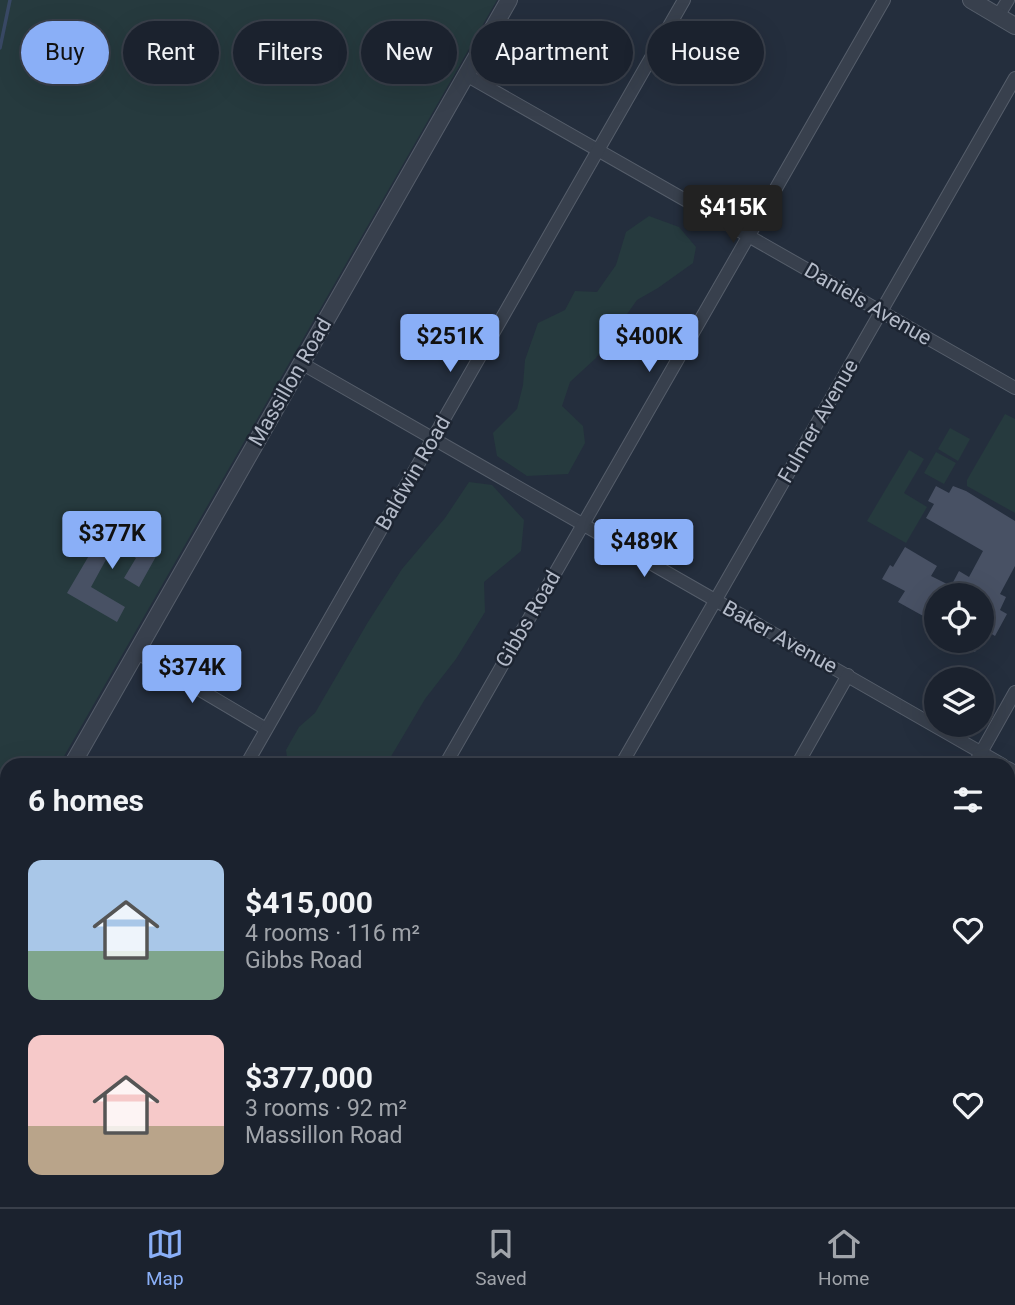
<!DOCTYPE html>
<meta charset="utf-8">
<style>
:root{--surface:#1b222e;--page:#282f3a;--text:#f1f3f6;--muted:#a0a4aa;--line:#393f4a;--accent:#8aaff7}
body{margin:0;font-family:Roboto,sans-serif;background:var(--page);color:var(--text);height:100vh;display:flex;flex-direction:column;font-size:26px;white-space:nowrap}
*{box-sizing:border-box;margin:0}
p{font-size:23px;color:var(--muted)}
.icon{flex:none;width:38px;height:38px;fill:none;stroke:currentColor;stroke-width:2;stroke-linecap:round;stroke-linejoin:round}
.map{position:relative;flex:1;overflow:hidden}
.details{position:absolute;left:0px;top:758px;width:1015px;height:450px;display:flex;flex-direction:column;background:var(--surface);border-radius:21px 21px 0 0;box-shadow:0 7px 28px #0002,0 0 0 2px var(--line)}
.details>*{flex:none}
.banner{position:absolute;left:21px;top:21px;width:973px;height:63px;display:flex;gap:14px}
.buttons{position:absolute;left:924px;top:583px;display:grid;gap:14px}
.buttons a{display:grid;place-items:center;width:70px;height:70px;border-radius:50%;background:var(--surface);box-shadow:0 7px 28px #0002,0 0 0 2px var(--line);font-size:35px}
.price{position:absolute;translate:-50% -60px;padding:0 16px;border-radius:7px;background:var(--accent);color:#111;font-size:23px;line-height:46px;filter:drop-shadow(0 2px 4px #0008)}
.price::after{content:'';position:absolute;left:50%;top:42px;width:21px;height:16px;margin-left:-10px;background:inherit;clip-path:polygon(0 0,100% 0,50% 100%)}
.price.selected{background:#222;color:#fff}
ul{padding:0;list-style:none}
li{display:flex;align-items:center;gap:21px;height:175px;padding:0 28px}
li span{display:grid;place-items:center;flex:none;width:196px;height:140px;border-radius:14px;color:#555}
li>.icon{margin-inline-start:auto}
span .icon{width:84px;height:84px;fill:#fffc;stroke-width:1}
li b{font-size:30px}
h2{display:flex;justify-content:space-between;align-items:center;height:84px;padding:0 28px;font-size:30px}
.pill{padding:0 24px;border-radius:32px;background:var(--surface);box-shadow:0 7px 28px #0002,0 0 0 2px var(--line);font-size:24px;line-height:63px}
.pill.selected{background:var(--accent);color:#111}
.tabs{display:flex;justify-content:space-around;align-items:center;height:98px;border-top:2px solid var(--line);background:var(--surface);font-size:19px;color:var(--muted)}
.tabs a{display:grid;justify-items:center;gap:4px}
.tabs .selected{color:var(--accent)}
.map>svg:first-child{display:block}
</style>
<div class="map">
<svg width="1015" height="1207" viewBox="0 0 1015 1207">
<rect width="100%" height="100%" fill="#242e3d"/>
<g fill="#263a3e">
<polygon points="0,0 497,0 59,765 7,765 7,856 0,868"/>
<polygon points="649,216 679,227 696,247 693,263 658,288 637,300 596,358 570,382 562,406 583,426 585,443 568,474 527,476 497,456 493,433 517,409 523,385 525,360 538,323 565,310 575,291 597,292 616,265 626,232"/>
<polygon points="1005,414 1015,419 1015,513 967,486 967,480"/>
<polygon points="950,428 970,439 958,461 938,449"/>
<polygon points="909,450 924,459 904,493 927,507 906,543 867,521"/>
<polygon points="936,452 956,463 944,484 924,473"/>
<polygon points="469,482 492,485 524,520 521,551 484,582 485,612 456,659 425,699 386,765 288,765 286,750 299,727 315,713 368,622 402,569 445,518"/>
</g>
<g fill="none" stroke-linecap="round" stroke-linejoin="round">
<polyline stroke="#384864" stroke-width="3.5" points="0,48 10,0"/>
</g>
<g fill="#485164">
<polygon points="936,486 949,493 953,486 966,491 1015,521 1015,566 1000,594 1006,597 1000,610 1007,614 995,636 982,628 982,595 936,595 936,627 924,620 925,617 898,602 905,591 882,579 890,565 893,567 905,547 937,566 931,576 951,586 959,571 969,577 983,551 926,518 934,504 928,501"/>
<polygon points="113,525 159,551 139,587 124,578 136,558 114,545 91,587 125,607 117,622 67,593 94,547 96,548 106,532 109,533"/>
<polygon points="955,640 982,640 975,652"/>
</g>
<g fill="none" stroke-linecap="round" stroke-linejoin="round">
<defs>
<g id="minor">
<polyline points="998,16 1008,0"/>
<polyline points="466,75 1015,388"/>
<polyline points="301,363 1003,765"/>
<polyline points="136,652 266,729"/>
<polyline points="246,765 684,0"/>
<polyline points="445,765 884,0"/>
<polyline points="621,765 1015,78"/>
<polyline points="797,765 848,675"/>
<polyline points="974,765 1015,692"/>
<polyline points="1008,768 1015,772"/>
<polyline points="0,961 7,964"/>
<polyline points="1008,1012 1015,1000"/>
<polyline points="1008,1154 1015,1158"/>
<polyline points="0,1194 7,1181"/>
<polyline points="421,1200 432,1207"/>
<polyline points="192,1207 195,1200"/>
<polyline points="368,1207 371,1200"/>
<polyline points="544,1207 547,1200"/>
<polyline points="720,1207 724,1200"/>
<polyline points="896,1207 900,1200"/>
</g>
<g id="tertiary">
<polyline points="971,0 1015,26"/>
<polyline points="72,765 509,0"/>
<polyline points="0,889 7,877"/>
</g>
</defs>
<use href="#minor" stroke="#565e6b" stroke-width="14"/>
<use href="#tertiary" stroke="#565e6b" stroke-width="18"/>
<use href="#minor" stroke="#38404d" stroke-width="12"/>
<use href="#tertiary" stroke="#38404d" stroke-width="16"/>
</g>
<g text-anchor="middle" stroke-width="5" stroke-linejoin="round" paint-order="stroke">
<g font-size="21" fill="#b4bbc9" stroke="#1d2532">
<text transform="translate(868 304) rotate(30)" y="7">Daniels Avenue</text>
<text transform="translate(290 382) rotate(-60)" y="7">Massillon Road</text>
<text transform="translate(818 421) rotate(-60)" y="7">Fulmer Avenue</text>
<text transform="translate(413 473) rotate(-60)" y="7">Baldwin Road</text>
<text transform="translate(528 619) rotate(-60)" y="7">Gibbs Road</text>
<text transform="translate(780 637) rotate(29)" y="7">Baker Avenue</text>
</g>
</g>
</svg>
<div class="buttons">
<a><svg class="icon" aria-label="locate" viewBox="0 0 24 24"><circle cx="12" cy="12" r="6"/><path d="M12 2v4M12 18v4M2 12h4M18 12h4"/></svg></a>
<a><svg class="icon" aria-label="layers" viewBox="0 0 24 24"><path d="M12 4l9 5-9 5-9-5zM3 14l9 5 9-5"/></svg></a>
</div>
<b class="price selected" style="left:733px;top:245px">$415K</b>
<b class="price" style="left:450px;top:374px">$251K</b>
<b class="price" style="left:649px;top:374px">$400K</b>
<b class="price" style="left:112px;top:571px">$377K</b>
<b class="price" style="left:644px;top:579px">$489K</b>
<b class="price" style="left:192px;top:705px">$374K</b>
<div class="banner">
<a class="pill selected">Buy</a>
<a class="pill">Rent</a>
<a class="pill">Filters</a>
<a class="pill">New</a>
<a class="pill">Apartment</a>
<a class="pill">House</a>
</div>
<section class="details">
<h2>6 homes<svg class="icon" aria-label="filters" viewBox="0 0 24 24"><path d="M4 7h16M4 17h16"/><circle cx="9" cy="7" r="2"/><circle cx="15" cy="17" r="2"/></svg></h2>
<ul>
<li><span style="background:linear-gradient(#a9c7e8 65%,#7fa58c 0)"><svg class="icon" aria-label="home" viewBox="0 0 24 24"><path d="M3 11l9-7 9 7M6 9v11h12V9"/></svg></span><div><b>$415,000</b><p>4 rooms · 116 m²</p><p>Gibbs Road</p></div><svg class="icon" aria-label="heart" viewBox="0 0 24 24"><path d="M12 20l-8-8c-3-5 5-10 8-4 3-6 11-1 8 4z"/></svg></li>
<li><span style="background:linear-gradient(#f6c9c9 65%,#b9a48a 0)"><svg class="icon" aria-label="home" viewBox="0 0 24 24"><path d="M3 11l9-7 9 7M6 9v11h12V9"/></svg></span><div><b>$377,000</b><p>3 rooms · 92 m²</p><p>Massillon Road</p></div><svg class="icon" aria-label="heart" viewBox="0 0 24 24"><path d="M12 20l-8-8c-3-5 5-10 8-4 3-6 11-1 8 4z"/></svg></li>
</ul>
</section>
</div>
<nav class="tabs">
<a class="selected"><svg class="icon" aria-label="map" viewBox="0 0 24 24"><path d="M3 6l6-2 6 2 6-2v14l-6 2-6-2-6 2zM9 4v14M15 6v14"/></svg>Map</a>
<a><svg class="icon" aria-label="saved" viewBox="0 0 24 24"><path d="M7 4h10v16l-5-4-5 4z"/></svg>Saved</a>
<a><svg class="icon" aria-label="home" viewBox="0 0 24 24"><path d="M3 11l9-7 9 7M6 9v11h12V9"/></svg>Home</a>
</nav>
